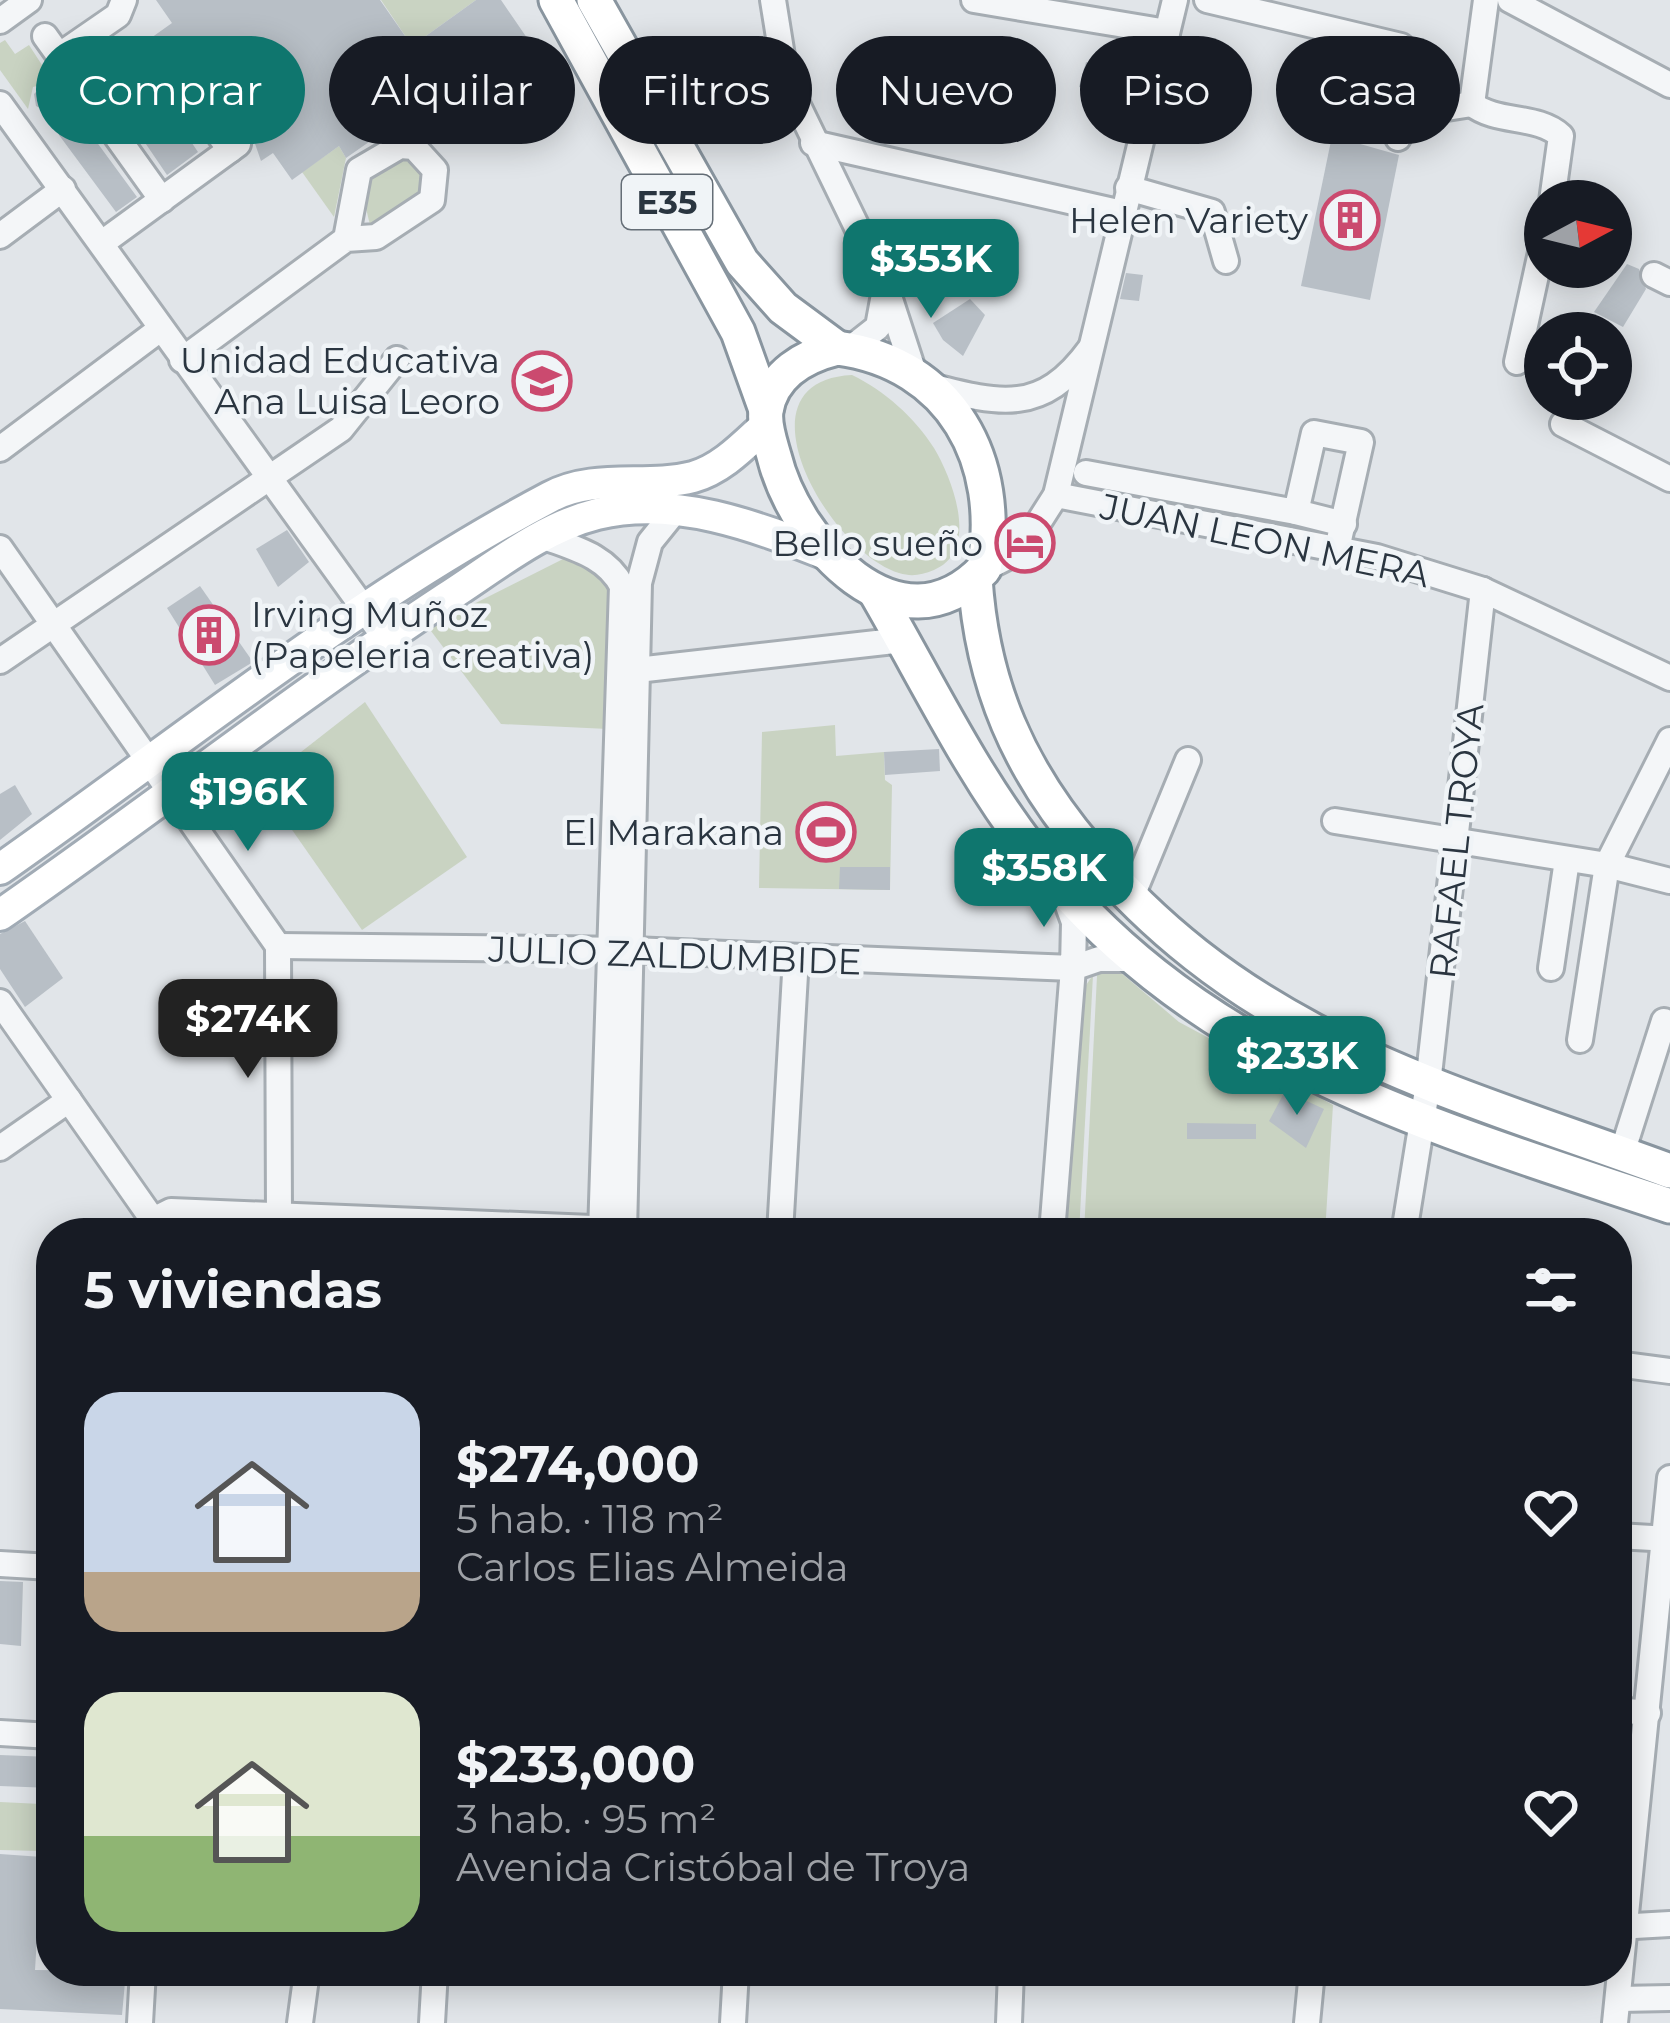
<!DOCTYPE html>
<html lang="es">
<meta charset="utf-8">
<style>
:root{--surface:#171b24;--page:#20242c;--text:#f1f3f6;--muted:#9ea1a6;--accent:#0f766e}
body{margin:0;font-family:Montserrat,sans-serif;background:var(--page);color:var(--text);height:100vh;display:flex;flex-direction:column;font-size:45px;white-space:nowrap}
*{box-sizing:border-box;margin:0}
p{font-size:39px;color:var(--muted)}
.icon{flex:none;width:66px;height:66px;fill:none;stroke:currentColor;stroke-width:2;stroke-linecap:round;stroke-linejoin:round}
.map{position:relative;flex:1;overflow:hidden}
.panel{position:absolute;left:36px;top:1218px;width:1596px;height:768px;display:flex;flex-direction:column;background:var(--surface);border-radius:48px;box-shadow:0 6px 30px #0003}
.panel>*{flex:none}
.top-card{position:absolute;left:36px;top:36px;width:1599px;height:108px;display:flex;gap:24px}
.needle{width:78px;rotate:83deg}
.buttons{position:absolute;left:1524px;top:180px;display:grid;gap:24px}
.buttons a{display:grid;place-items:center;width:108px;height:108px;border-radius:50%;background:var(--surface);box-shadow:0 6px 30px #0003;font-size:60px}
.price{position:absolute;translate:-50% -102px;padding:0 27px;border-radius:24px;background:var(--accent);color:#fff;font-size:39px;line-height:78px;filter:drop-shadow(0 3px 6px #0008)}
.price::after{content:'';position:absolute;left:50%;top:72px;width:36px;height:27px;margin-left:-18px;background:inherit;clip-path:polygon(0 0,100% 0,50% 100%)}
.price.active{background:#222;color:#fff}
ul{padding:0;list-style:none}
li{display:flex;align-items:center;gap:36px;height:300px;padding:0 48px}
li span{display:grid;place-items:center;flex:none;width:336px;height:240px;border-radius:36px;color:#555}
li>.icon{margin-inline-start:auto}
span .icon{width:144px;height:144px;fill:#fffc;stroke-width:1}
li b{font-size:51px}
h2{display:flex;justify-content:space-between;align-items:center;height:144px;padding:0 48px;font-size:51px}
.tag{padding:0 42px;border-radius:54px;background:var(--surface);box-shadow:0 6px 30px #0003;font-size:42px;line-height:108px}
.tag.active{background:var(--accent);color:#fff}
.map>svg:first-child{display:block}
</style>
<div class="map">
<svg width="1670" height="2023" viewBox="0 0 1670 2023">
<rect width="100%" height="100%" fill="#e1e5e9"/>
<g fill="#c9d3c2">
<polygon points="381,0 476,0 412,46"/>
<polygon points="5,40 15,54 29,45 53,82 33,87 28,109 0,70 0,43"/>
<polygon points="339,146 346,158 334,217 302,172"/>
<polygon points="407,154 427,175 428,188 371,229 362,192 366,176"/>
<path d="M852,375C885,391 914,417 934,448C953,480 980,551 934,570C921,575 912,577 899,573C829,552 731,381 852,375Z"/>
<polygon points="571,555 618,587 608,729 501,724 428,627"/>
<polygon points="365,702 467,857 362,930 260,784"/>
<polygon points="835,725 836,756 884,752 885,780 892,785 890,890 759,888 762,732"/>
<polygon points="1113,966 1179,1022 1333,1105 1325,1233 1084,1233 1097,976 1099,970"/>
<polygon points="1093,975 1079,1233 1067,1233 1080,994"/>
<polygon points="0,1802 41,1804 40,1851 0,1850"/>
</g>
<g fill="#b8bfc6">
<polygon points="156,0 380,0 412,46 476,0 501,0 549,70 541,75 558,87 563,102 558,112 522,135 497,98 529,75 508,45 346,158 339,146 292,180 273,153 261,161 252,135 231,118 246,108 222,73 188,88 167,106 198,152 167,175 99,75 172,23"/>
<polygon points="1086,62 1133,72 1127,96 1079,87"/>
<polygon points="43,85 56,88 60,111 78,117 86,142 93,137 137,197 116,212 59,135 50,113 36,106 34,94"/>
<polygon points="1332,136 1399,155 1370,300 1301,286"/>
<polygon points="921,230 937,259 913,278 894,251"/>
<polygon points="1627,264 1639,269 1646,289 1623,327 1594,312"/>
<polygon points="1126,273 1143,275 1139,301 1120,299"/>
<polygon points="970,299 985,315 963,356 943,340 933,323"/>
<polygon points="287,530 309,562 278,587 256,549"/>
<polygon points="200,586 253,662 215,685 167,608"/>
<polygon points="939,749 940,771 885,775 884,752"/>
<polygon points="15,785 32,814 0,840 0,794"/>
<polygon points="840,867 890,867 890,890 839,889"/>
<polygon points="25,921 63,978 25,1007 0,969 0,934"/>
<polygon points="1285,1091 1324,1109 1306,1148 1269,1121"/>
<polygon points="1187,1123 1256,1124 1256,1139 1187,1139"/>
<polygon points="0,1581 23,1582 21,1646 0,1644"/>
<polygon points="0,1755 51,1757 51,1788 0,1786"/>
<polygon points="0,1854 42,1857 35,1970 126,1971 122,2015 0,2009"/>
</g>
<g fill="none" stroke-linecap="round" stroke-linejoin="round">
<defs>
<g id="minor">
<polyline points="773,0 786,81 886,287 915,376"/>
<polyline points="974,0 1167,32"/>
<polyline points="1207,0 1401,46"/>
<path d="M1486,0L1472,104C1497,124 1537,114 1561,136L1552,201"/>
<polyline points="1510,0 1670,85"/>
<polyline points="0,21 29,0"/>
<polyline points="45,36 162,200"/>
<polyline points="60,55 118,15 124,0"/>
<polyline points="196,102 230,150"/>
<polyline points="0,104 385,638"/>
<polyline points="1398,138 1408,114 1472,104"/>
<polyline points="813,143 1122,213"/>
<polyline points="1128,188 1212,212 1226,261"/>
<polyline points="0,236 63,189"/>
<polyline points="102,243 238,144"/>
<polyline points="1654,275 1670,283"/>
<polyline points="850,349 878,327 885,289"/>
<polyline points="182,360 346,239 376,237 432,200 435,170 414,147 400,146 359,170 346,239"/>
<polyline points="1517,362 1545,234"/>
<path d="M930,386C1000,404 1042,415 1090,349"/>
<polyline points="1563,424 1670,479"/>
<polyline points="0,449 159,330"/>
<polyline points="1086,473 1296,512 1314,433 1361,442 1337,549"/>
<polyline points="1056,495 1377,557 1483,590 1670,678"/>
<polyline points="1296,512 1344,524"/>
<path d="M542,536C573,548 606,555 622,586L601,1233"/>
<polyline points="0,548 278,946 279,1216"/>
<polyline points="984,569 1021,550 1056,495 1175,0"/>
<polyline points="0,661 341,429 397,359"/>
<polyline points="637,670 903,640"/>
<polyline points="1335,821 1607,865 1670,881"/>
<polyline points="1130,901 1188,760"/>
<polyline points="278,946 632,950 1073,968 1074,922 1063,892"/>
<polyline points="1551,968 1567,860"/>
<polyline points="0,1002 153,1220 153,1233"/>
<polyline points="1580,1040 1607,865 1670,740"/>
<polyline points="0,1148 69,1100"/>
<polyline points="1622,1153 1664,1021"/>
<polyline points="153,1220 171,1211 616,1229"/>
<polyline points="624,1233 639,583 650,542 675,511"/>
<polyline points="780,1233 796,957"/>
<polyline points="1052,1233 1073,968 1099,959 1133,959"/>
<polyline points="1404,1233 1428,1084 1483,590"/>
<polyline points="1617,1364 1670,1371"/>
<polyline points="1617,1536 1670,1539"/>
<polyline points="0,1564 51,1567"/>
<polyline points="1617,1710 1648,1713"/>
<polyline points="0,1733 51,1736"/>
<polyline points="1617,1927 1670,1924"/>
<polyline points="1619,1999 1670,1998"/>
<polyline points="140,2023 143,1971"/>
<polyline points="300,2023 307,1971"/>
<polyline points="432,2023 435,1971"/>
<polyline points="733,2023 736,1971"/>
<polyline points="1009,2023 1011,1971"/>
<polyline points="1307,2023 1312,1971"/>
<polyline points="1615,2023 1670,1478"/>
</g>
<g id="major">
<path d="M0,869C180,743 355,600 550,497C595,473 646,489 693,477C722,469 744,445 766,425"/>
<path d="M0,915C150,811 294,698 446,598C493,568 541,528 597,514C675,495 755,526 826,554"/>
</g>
<g id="highway">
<polyline points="556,0 738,332 766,410"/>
<polyline points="594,0 742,262 783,308 837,348"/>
<path d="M837,348C952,363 1004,462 984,569C899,658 795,542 774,456C770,442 764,425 766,411C772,374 805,356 837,348Z"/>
<path d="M975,578C982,685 1019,769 1088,850C1249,1042 1445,1088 1670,1171"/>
<path d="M876,593C926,679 970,771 1031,850C1195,1062 1428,1125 1670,1206"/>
</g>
</defs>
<use href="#minor" stroke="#a6adb3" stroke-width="30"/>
<use href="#major" stroke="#a1abb5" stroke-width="36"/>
<use href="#highway" stroke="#89959f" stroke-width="39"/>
<use href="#minor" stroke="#f4f6f8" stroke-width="24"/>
<use href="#major" stroke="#fff" stroke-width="30"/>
<use href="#highway" stroke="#fff" stroke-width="33"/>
</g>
<defs>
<symbol id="building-ring" viewBox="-11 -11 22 22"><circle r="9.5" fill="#f0f4f7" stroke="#cb4a6f" stroke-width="1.5"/><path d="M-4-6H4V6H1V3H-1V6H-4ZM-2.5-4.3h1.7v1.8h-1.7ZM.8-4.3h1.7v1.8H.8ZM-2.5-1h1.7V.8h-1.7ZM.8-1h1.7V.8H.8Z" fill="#cb4a6f"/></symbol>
<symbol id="university-ring" viewBox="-11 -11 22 22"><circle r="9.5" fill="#f0f4f7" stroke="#cb4a6f" stroke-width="1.5"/><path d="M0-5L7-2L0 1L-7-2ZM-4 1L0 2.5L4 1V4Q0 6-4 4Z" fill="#cb4a6f"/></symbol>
<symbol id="hotel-ring" viewBox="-11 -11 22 22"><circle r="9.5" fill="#f0f4f7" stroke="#cb4a6f" stroke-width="1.5"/><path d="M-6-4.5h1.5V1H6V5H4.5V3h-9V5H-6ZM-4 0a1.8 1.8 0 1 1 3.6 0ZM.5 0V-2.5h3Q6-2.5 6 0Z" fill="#cb4a6f"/></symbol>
<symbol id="stadium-ring" viewBox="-11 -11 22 22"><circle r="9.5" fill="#f0f4f7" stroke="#cb4a6f" stroke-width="1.5"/><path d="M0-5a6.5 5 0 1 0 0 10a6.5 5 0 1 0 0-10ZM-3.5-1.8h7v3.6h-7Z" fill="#cb4a6f"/></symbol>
</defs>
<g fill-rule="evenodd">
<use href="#building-ring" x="1317" y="187" width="66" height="66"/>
<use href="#university-ring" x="509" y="348" width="66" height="66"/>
<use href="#hotel-ring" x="992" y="510" width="66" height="66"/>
<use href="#building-ring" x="176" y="602" width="66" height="66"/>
<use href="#stadium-ring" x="793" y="799" width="66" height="66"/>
</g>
<g text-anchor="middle" stroke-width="9" stroke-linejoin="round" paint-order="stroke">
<rect fill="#f0f4f7" stroke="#656e77" stroke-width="3" x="622" y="175" width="90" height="54" rx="9"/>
<g font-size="33" font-weight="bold" fill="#2a3540">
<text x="667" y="214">E35</text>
</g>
<g font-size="36" fill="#2a3540" stroke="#f0f4f7" text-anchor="end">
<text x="1308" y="233">Helen Variety</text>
<text x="500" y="373">Unidad Educativa<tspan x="500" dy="41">Ana Luisa Leoro</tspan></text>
<text x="983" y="556">Bello sueño</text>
<text x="251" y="627" text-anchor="start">Irving Muñoz<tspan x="251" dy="41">(Papeleria creativa)</tspan></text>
<text x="784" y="845">El Marakana</text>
</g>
<g font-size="36" fill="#2a3540" stroke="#f0f4f7">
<text transform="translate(1265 540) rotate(12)" y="13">JUAN LEON MERA</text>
<text transform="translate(1456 841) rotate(-84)" y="13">RAFAEL TROYA</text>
<text transform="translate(675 955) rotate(2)" y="13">JULIO ZALDUMBIDE</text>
</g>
</g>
</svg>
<div class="buttons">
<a><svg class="needle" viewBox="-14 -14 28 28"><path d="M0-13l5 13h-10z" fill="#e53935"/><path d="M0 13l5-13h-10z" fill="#9ea1a6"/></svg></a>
<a><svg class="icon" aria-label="locate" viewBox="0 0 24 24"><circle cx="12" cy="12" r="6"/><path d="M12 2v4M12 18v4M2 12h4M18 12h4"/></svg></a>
</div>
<b class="price" style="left:931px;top:321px">$353K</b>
<b class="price" style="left:248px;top:854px">$196K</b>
<b class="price" style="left:1044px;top:930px">$358K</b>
<b class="price active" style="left:248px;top:1081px">$274K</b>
<b class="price" style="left:1297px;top:1118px">$233K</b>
<div class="top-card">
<a class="tag active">Comprar</a>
<a class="tag">Alquilar</a>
<a class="tag">Filtros</a>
<a class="tag">Nuevo</a>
<a class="tag">Piso</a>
<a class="tag">Casa</a>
</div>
<section class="panel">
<h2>5 viviendas<svg class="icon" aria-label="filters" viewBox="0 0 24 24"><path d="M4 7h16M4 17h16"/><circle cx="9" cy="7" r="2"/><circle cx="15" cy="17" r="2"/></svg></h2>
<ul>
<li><span style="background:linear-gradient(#c9d6e8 75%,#b9a48a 0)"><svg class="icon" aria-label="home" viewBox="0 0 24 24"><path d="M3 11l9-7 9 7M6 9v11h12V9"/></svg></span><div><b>$274,000</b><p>5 hab. · 118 m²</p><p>Carlos Elias Almeida</p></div><svg class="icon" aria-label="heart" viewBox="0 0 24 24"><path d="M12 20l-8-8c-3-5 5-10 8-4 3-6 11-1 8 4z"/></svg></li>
<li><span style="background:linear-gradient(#dfe7d0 60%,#8fb573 0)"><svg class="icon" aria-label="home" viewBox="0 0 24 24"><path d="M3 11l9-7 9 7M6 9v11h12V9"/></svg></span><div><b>$233,000</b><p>3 hab. · 95 m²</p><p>Avenida Cristóbal de Troya</p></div><svg class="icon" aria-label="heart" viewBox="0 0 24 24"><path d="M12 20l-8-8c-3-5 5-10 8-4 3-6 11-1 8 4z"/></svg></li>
</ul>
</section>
</div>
